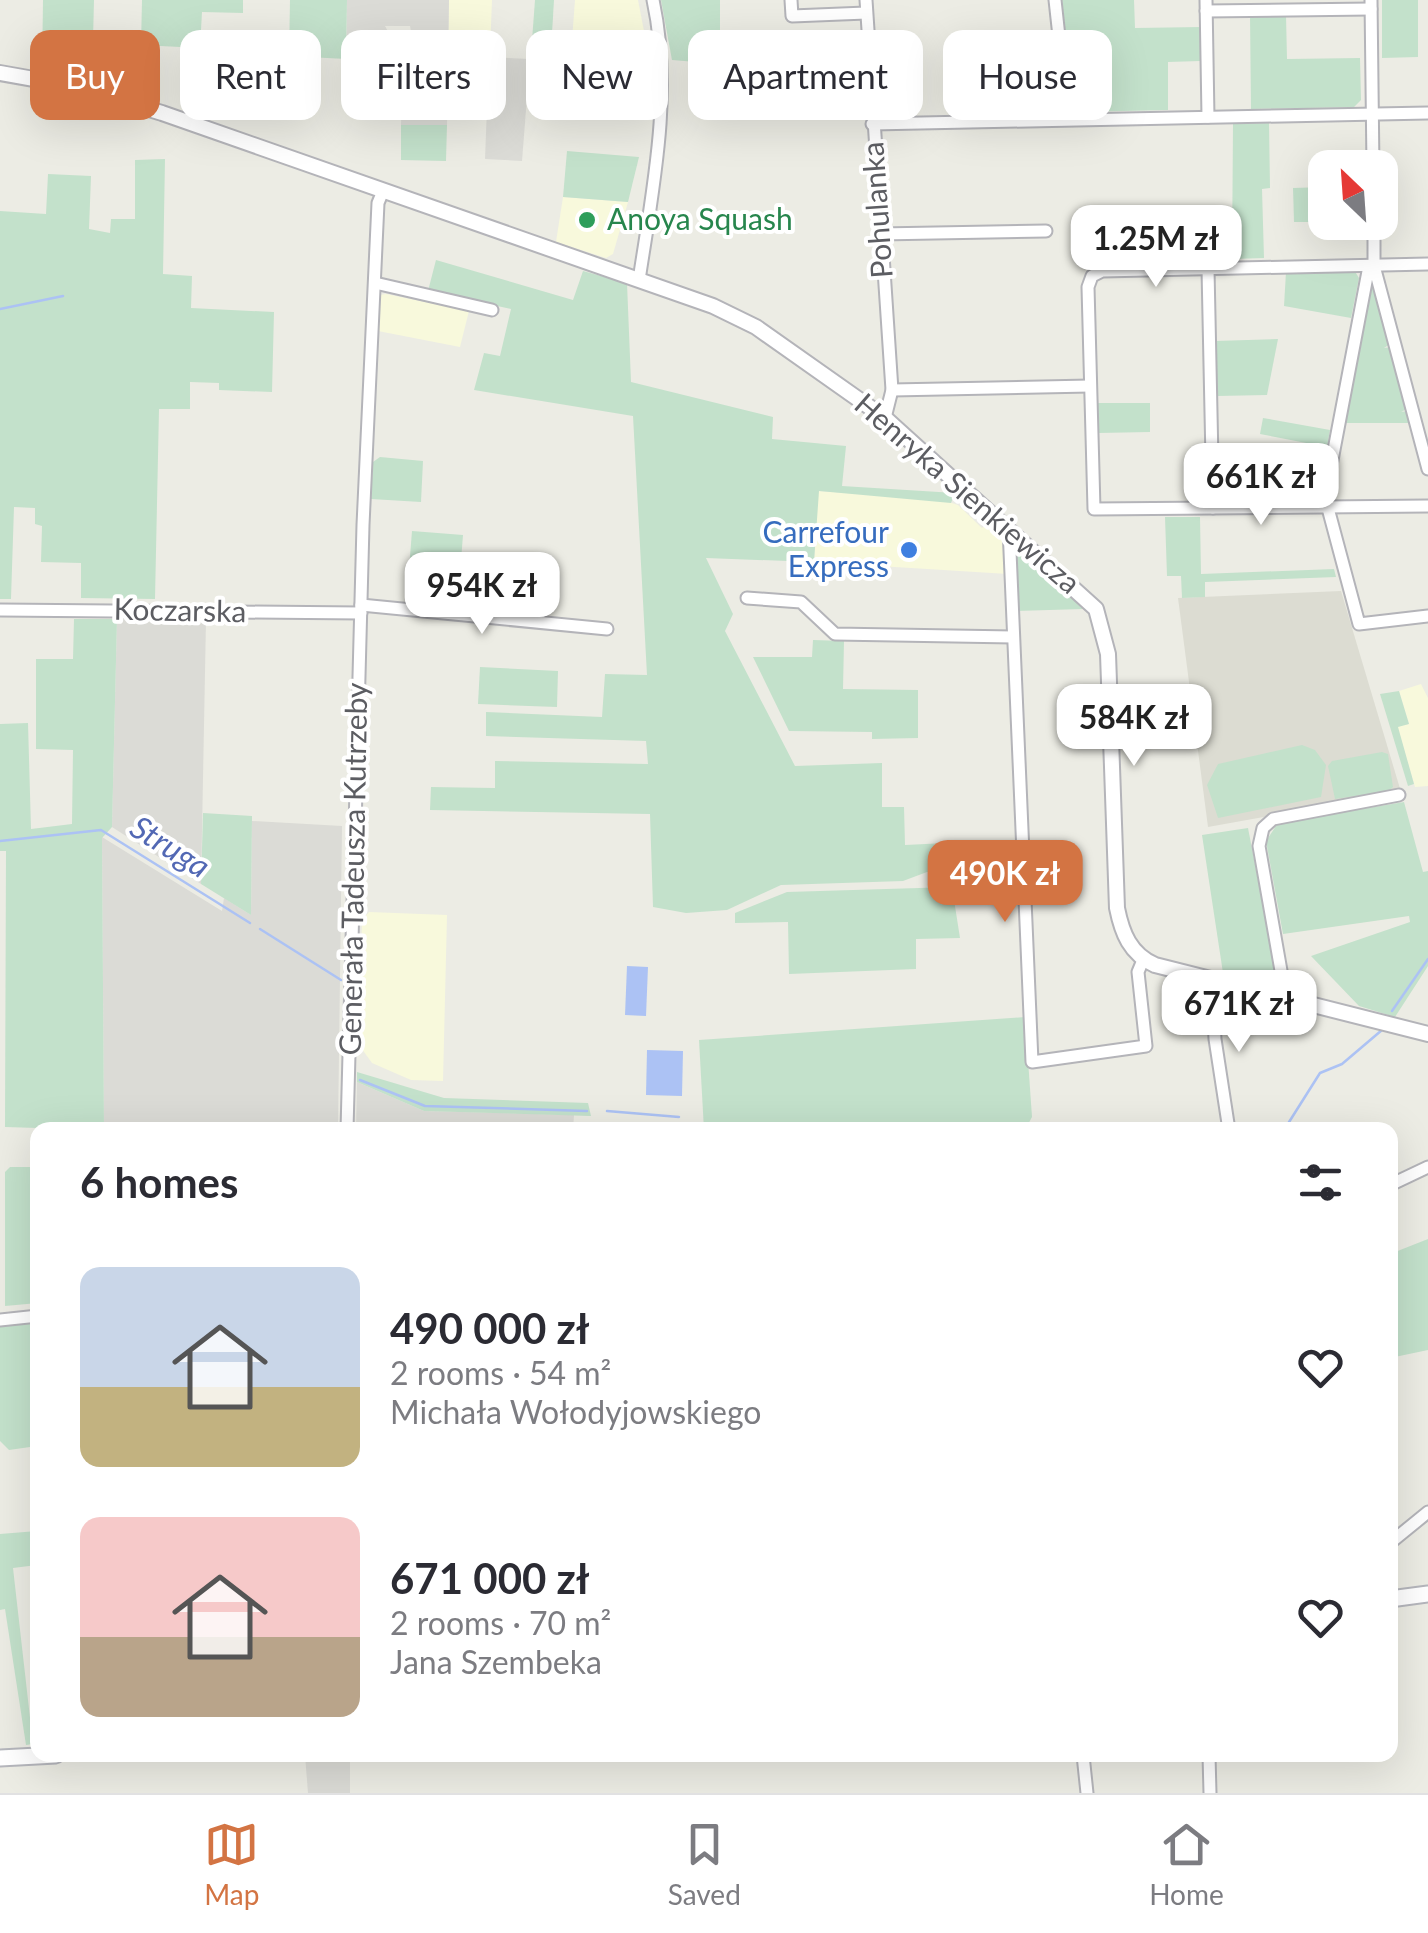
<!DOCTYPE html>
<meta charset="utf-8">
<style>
:root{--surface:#fff;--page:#f2f2f3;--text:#2b2b33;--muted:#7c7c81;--line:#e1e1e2;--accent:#d37443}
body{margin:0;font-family:Lato,sans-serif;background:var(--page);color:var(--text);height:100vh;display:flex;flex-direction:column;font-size:38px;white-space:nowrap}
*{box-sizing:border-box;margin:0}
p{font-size:32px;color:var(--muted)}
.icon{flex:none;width:55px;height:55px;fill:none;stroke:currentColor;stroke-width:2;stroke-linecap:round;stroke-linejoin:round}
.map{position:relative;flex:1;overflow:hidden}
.panel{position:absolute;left:30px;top:1122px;width:1368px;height:640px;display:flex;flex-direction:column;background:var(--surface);border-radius:20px;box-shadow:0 10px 40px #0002}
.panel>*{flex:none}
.banner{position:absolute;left:30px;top:30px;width:1370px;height:90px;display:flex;gap:20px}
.needle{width:65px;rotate:335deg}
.controls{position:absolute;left:1308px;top:150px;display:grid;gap:20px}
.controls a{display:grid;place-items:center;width:90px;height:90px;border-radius:20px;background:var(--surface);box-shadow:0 10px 40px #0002;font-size:50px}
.price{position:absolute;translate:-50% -85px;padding:0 22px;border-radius:20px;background:#fff;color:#222;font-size:32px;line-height:65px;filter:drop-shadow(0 2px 5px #0008)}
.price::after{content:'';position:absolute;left:50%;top:60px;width:30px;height:22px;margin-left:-15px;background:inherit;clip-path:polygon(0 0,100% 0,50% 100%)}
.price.on{background:var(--accent);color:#fff}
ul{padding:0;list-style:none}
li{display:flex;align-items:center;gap:30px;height:250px;padding:0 50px}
li span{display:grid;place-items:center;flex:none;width:280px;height:200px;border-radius:20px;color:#555}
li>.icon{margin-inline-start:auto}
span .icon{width:120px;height:120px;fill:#fffc;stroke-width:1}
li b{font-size:42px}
h2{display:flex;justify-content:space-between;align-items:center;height:120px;padding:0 50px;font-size:42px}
.tag{padding:0 35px;border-radius:20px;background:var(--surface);box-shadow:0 10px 40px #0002;font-size:35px;line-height:90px}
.tag.on{background:var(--accent);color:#fff}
.menu{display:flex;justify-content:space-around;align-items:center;height:140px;border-top:2px solid var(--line);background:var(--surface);font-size:28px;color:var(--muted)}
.menu a{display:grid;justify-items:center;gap:5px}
.menu .on{color:var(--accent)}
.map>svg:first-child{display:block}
</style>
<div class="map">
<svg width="1428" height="1793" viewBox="0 0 1428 1793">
<rect width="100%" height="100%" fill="#ecece4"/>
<g fill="#f8f9dc">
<polygon points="449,0 492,0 490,51 448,49"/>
<polygon points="575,0 638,0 650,62 649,74 570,67"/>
<polygon points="563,197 628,202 613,254 606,258 556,242"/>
<polygon points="386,294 469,311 460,347 378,331 380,295"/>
<polygon points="818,491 939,499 958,505 982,528 989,522 1007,539 1008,574 814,562"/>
<polygon points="1421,684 1428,698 1428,786 1415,787 1397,726 1409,724 1399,691"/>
<polygon points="369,912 447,915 443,1081 411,1080 372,1063 359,1045 362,920"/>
</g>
<g fill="#dbdbd6">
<polygon points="347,0 449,0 447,125 401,125 403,40 411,32 410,26 385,26 392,39 391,94 346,93"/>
<polygon points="489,57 530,59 522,161 485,159"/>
<polygon points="117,619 206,620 201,884 112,827"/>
<polygon points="252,821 342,826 338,1130 104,1130 102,837 222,911 224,898 251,915"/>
<polygon points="357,1082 424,1111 574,1115 573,1130 356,1130"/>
<polygon points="305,1755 350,1755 350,1793 308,1793"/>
</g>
<polygon fill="#dcdcd2" points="1341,591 1401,792 1208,827 1178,598"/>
<g fill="#c3e1cb">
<polygon points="43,0 94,0 92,80 42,69"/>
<polygon points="142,0 243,0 243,13 202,12 200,48 141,45"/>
<polygon points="290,0 347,0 346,59 289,56"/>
<polygon points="535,0 554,0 549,83 529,81"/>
<polygon points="661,0 720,0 720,64 672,60"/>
<polygon points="1062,0 1134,0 1135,28 1201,27 1200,61 1168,62 1168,110 1079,112 1072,106"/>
<polygon points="1382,0 1418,0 1418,57 1382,58"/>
<polygon points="1250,15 1286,15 1287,59 1360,58 1361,100 1354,107 1251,109"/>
<polygon points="570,67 605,71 603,111 566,109"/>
<polygon points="1269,123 1270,188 1262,189 1264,258 1232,259 1233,124"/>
<polygon points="401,125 447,125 446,161 401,160"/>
<polygon points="567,151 639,157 628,202 563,197"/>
<polygon points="165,159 163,274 192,276 191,308 274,312 272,392 219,390 219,383 190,382 190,409 159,409 155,599 81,598 81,563 41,562 42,526 35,524 35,508 14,507 11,599 0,599 0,211 46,214 48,174 91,176 89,229 110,233 111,219 135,219 135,160"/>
<polygon points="1325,187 1325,222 1294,222 1293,188"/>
<polygon points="436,260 573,300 583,271 627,283 631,382 773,417 772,439 846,446 842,486 955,493 951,503 819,491 814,562 706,558 733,614 725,631 795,766 882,763 882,807 904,807 905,845 966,842 966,859 952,860 952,873 927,872 903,881 781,885 727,910 686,913 653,907 650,814 430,810 431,787 495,788 495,761 648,764 646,741 486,736 486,712 602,717 605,674 647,675 633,416 474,390 484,353 500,356 511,309 428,291"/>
<polygon points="1354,270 1359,278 1351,318 1284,306 1286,272"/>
<polygon points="1373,286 1390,344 1384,348 1391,347 1407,409 1401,412 1407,411 1411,423 1345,423 1368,288"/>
<polygon points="1278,339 1267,395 1217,396 1215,341"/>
<polygon points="1097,403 1150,403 1150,432 1098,433"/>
<polygon points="1263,418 1330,430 1327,447 1260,434"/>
<polygon points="380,457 423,461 421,502 371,499 373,462"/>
<polygon points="1256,459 1254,466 1321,479 1319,490 1306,499 1226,501 1219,495 1218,461"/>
<polygon points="1165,517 1200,517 1201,574 1334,569 1336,577 1205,582 1205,597 1182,598 1181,576 1167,576"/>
<polygon points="412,531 463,535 460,573 409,569"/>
<polygon points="1015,545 1083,609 1016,611"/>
<polygon points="74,619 117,619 112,827 102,838 104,1130 5,1127 6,851 0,851 0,724 28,723 31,829 72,824 73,750 36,749 36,659 73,659"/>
<polygon points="813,640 844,641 843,689 918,690 918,738 872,739 872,732 789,731 753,657 812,657"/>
<polygon points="480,667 558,671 557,707 478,704"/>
<polygon points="1399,691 1409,724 1398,727 1414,784 1408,786 1380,694"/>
<polygon points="1302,745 1315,750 1326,765 1321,797 1218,818 1207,785 1218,764"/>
<polygon points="1382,752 1388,754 1393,787 1389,791 1335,799 1328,766 1332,761"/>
<polygon points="1404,802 1423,872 1428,871 1428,966 1395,1017 1359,1006 1311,956 1410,922 1409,916 1283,934 1266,841 1278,823"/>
<polygon points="203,813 252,816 251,915 201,884"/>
<polygon points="1248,828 1277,979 1271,985 1223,973 1202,835"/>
<polygon points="952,887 960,938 916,939 916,969 789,974 788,922 735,923 735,913 787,892"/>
<polygon points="1025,1017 1032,1117 1025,1130 704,1130 699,1040"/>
<polygon points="357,1072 444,1098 588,1103 591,1116 424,1111 357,1082"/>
<polygon points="10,1167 37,1167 38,1303 5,1306 5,1172"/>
<polygon points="1428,1239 1428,1350 1390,1358 1390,1254"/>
<polygon points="37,1320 37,1446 9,1450 0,1441 0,1324"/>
<polygon points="37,1531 37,1565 13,1568 33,1744 26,1745 5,1609 0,1610 0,1534"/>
</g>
<g fill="#acc2f4">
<polygon points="627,966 648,967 646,1016 625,1015"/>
<polygon points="647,1050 683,1051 682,1096 646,1095"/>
</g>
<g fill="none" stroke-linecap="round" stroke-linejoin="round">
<g stroke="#acc2f4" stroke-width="2.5">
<polyline points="0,309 63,296"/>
<polyline points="0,841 101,830 250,923"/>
<polyline points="260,929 341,980"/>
<polyline points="1392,1011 1428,959"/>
<polyline points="360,1080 425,1106 587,1111"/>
<polyline points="607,1111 679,1117"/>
<polyline points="1284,1130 1320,1073 1342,1064 1382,1030"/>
</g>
<defs>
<g id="minor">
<polyline points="791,0 792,16 866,13"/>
<polyline points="866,0 892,390 885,418"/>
<polyline points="1055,0 1068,119"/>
<polyline points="1206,0 1208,117"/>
<polyline points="1371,0 1373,168"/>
<polyline points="1206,11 1371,9"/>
<polyline points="872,124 1428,113"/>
<polyline points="1374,222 1374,266 1428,469"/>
<polyline points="880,234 1046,231"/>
<polyline points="1428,264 1102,271 1092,276 1088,287 1094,509 1428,506"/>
<polyline points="1369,266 1325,497 1359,624 1428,616"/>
<polyline points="1208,269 1213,508"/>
<path d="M639,280C653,188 673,92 653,0"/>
<polyline points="375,283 492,310"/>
<polyline points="892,390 1090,386"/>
<polyline points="1009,528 1032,1062 1146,1046 1138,972 1143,960"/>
<polyline points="747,598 801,602 835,634 1013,637"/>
<polyline points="361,605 607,629"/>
<polyline points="0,610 361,613"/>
<polyline points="1212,979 1215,1039 1229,1130"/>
<polyline points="1286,999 1259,846 1263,828 1273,819 1399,795"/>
<polyline points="347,1130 363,525 378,203 383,191"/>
<polyline points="1390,1185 1428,1167"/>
<polyline points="0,1320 38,1316"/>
<polyline points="1390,1543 1428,1512"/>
<polyline points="1083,1755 1087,1793"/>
<polyline points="1209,1755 1210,1793"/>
</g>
<path id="tertiary" d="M0,73L73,86L162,113L713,306L756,327L885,418L1096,609L1108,654L1117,908C1122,933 1130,954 1155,965L1428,1034"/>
<g id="secondary">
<polyline points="1390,1599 1428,1594"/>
<polyline points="0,1758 56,1755"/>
</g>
</defs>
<use href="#minor" stroke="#b4b4b9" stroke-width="15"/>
<use href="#tertiary" stroke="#b4b4b9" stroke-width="18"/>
<use href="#secondary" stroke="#b5b6bc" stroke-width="19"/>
<use href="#minor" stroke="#fff" stroke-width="11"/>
<use href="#tertiary" stroke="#fff" stroke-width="14"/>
<use href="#secondary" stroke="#fff" stroke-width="15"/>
</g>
<circle fill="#2e9e5b" stroke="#fff" stroke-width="4" cx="587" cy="220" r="10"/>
<circle fill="#3f7fe0" stroke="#fff" stroke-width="4" cx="909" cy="550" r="10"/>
<g text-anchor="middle" stroke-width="8" stroke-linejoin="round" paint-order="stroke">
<g font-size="30" fill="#5c5d62" stroke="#fff">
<text transform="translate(878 210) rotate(-94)" y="10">Pohulanka</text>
<text transform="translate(967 494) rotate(41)" y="10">Henryka Sienkiewicza</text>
<text transform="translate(180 611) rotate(1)" y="10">Koczarska</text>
<text transform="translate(354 869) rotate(-89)" y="10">Generała Tadeusza Kutrzeby</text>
</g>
<g font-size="30" fill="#27864d" stroke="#fff" text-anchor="start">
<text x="607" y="230">Anoya Squash</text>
</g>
<g font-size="30" fill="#366cbe" stroke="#fff" text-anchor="end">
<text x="889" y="543">Carrefour<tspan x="889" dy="34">Express</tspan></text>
</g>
<g font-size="32" font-style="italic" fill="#5268b4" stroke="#fff">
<text transform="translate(170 847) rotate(32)" y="11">Struga</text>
</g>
</g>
</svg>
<div class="controls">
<a><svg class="needle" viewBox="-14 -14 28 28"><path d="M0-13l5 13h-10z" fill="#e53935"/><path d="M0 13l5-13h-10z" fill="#7c7c81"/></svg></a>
</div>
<b class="price" style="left:1156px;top:290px">1.25M zł</b>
<b class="price" style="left:1261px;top:528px">661K zł</b>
<b class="price" style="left:482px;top:637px">954K zł</b>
<b class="price" style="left:1134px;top:769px">584K zł</b>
<b class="price on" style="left:1005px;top:925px">490K zł</b>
<b class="price" style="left:1239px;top:1055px">671K zł</b>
<div class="banner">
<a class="tag on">Buy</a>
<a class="tag">Rent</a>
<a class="tag">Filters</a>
<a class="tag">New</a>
<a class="tag">Apartment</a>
<a class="tag">House</a>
</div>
<section class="panel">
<h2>6 homes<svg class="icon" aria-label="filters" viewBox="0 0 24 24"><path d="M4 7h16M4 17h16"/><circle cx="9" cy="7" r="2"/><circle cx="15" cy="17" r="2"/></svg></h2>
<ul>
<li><span style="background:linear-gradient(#c9d6e8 60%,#c2b280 0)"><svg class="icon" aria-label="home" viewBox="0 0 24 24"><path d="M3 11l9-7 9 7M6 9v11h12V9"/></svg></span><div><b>490 000 zł</b><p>2 rooms · 54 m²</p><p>Michała Wołodyjowskiego</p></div><svg class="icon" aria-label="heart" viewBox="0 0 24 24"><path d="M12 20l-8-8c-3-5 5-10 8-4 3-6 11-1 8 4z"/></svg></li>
<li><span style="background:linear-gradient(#f6c9c9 60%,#b9a48a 0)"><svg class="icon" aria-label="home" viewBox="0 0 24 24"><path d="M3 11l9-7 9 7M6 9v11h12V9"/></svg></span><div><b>671 000 zł</b><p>2 rooms · 70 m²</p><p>Jana Szembeka</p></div><svg class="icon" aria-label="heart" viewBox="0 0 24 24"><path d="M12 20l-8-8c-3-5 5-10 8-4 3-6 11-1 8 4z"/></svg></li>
</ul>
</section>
</div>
<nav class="menu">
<a class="on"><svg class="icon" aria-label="map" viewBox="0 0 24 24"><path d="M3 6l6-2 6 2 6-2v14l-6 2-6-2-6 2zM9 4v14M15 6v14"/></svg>Map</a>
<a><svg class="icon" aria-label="saved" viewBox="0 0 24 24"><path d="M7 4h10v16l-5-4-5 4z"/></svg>Saved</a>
<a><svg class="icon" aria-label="home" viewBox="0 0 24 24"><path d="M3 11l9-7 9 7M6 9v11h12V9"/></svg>Home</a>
</nav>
